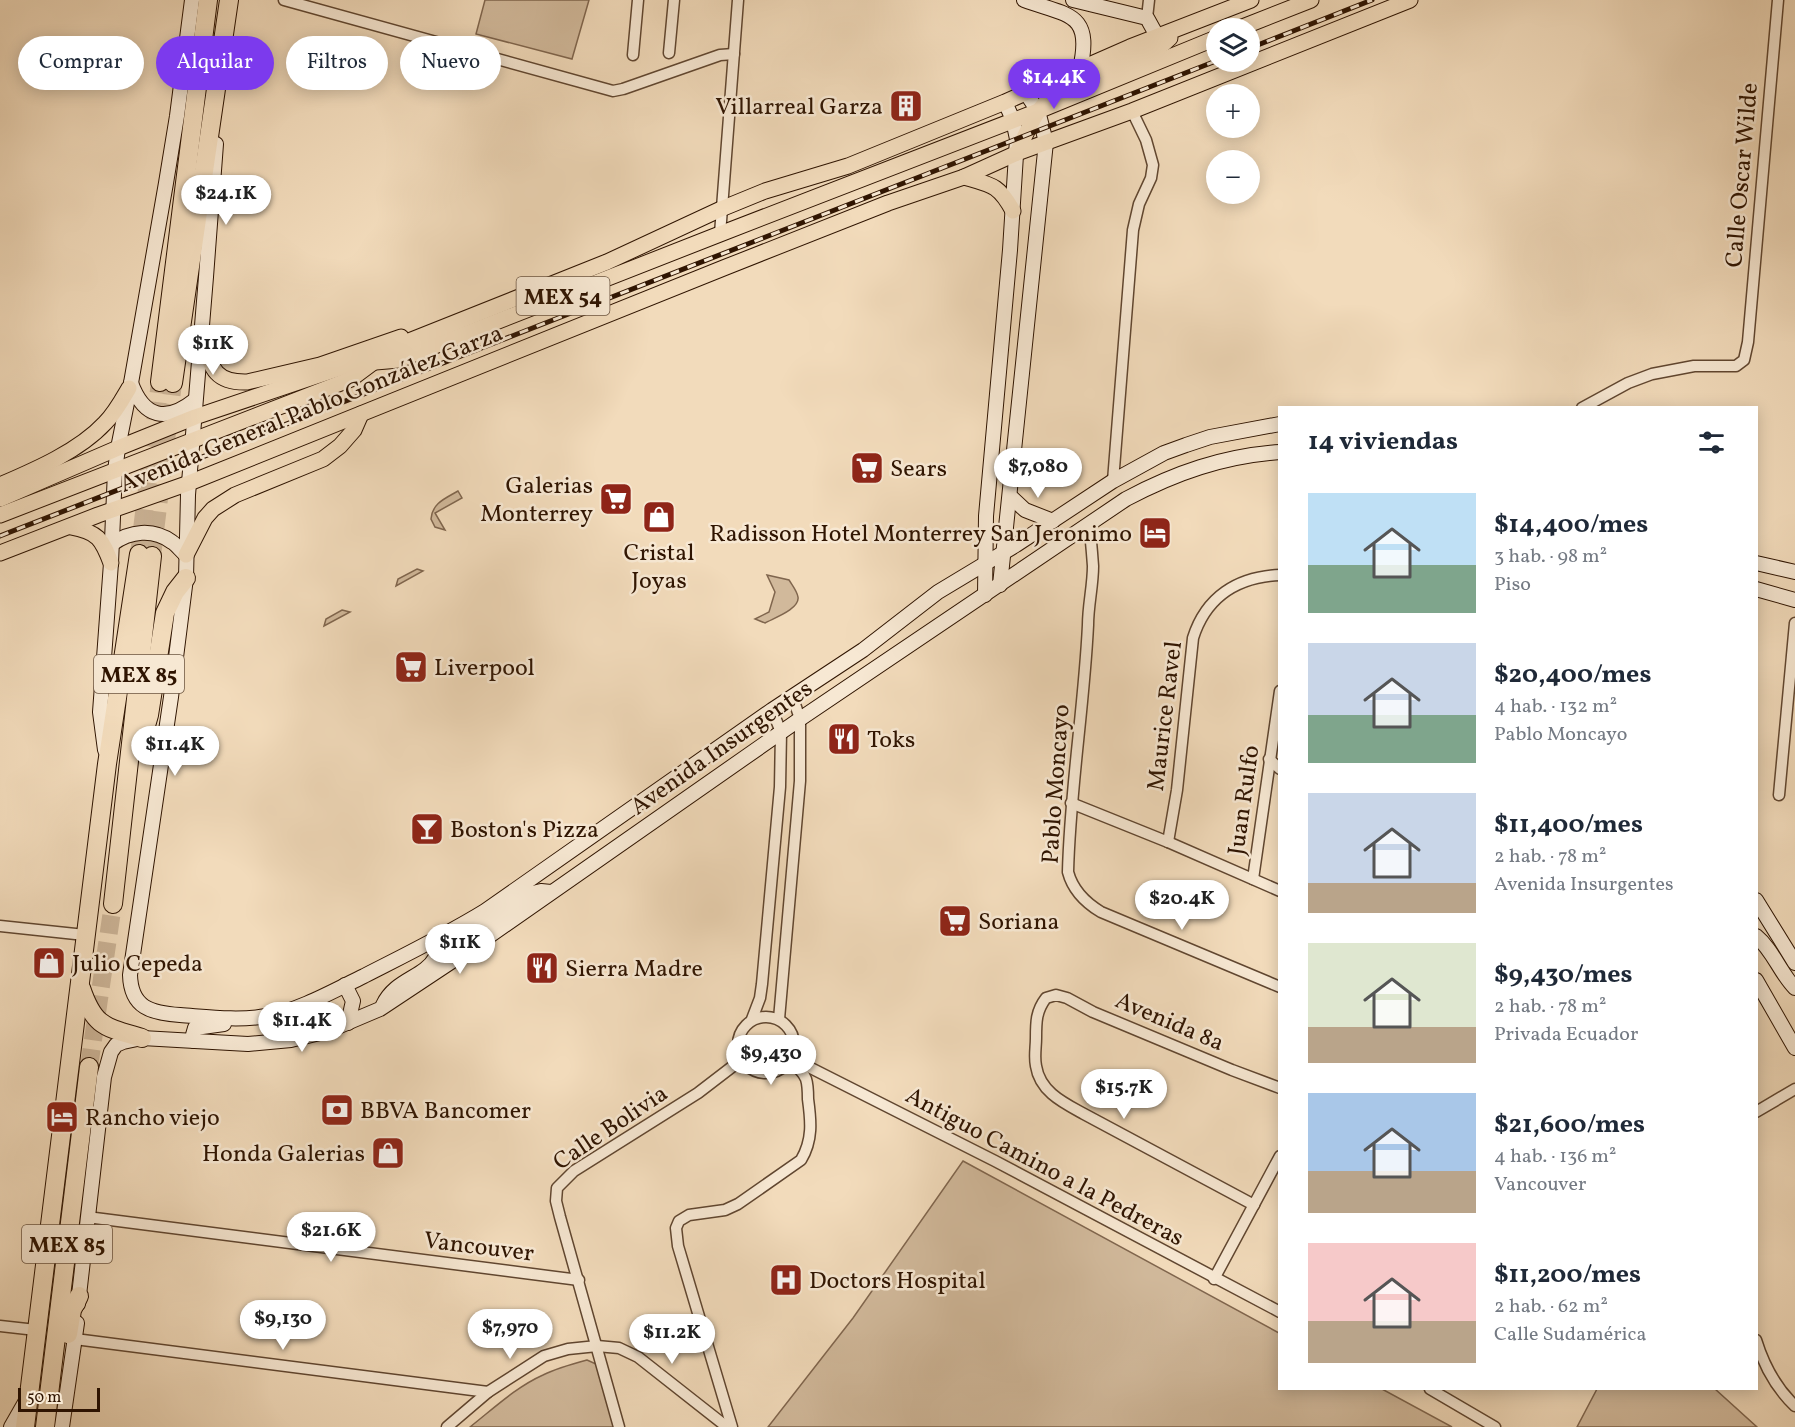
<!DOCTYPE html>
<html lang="es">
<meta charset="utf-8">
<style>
:root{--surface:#fff;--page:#f2f2f3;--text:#1f2937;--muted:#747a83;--accent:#7c3aed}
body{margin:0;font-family:Vollkorn,serif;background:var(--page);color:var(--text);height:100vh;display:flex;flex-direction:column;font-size:22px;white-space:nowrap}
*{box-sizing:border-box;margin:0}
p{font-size:20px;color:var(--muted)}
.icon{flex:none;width:33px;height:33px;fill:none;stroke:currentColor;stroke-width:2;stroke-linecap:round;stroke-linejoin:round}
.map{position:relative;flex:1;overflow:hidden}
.details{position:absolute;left:1278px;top:406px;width:480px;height:984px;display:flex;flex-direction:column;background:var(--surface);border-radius:0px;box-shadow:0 3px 15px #0003}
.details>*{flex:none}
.guide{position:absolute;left:18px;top:36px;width:570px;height:54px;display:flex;gap:12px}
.fabs{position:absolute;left:1206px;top:18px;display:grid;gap:12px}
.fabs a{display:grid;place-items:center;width:54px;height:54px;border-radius:50%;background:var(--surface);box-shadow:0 3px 15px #0003;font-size:30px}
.scale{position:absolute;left:18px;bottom:15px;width:82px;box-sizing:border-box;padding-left:6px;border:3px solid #2f1401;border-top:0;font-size:16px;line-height:21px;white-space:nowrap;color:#2f1401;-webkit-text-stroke:4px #f7e8d3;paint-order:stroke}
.price{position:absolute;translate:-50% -51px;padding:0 14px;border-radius:21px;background:#fff;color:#222;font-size:20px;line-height:39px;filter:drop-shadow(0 2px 3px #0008)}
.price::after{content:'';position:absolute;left:50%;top:36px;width:18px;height:14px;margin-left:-9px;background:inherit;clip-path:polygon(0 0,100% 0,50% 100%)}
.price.current{background:var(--accent);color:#fff}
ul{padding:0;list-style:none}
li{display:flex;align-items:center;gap:18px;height:150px;padding:0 30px}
li span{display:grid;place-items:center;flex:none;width:168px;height:120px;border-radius:0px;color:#555}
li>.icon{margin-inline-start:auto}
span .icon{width:72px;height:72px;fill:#fffc;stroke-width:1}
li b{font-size:26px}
h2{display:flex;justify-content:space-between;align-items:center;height:72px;padding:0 30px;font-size:26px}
.tag{padding:0 21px;border-radius:27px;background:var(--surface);box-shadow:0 3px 15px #0003;font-size:21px;line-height:54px}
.tag.current{background:var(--accent);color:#fff}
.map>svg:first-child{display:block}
</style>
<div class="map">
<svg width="1795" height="1427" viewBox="0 0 1795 1427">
<rect width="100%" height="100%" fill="#f2dbbb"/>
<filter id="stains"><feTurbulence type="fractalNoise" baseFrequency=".00333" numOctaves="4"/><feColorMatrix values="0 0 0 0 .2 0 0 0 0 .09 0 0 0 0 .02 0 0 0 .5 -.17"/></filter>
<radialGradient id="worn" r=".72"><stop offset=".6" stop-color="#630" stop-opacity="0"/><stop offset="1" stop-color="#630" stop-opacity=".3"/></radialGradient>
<g fill="#d1b99b" stroke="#80664e" stroke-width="1.5">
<polygon points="485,0 589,0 572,59 476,34"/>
<path d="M458,491L462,498L435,513L445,530L435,527L431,519C432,503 446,498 458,491Z"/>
<polygon points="417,569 423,571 396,586 398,579"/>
<path d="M767,575L789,580C792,585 797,591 798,597C800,609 774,618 765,623L755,619L769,612L775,592Z"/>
<polygon points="342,610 350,612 324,626 326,619"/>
<polygon points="963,1161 1279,1333 1280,1389 1382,1389 1452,1427 768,1427 853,1318"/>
<path d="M587,1360L596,1364L615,1427H470C493,1409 516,1387 543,1375C557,1368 572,1364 587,1360Z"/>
<polygon points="1597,1389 1715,1389 1757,1427 1577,1427"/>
</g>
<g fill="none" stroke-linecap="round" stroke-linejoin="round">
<g stroke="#cbb396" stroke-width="18" stroke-dasharray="18 9" stroke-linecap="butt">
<polyline points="139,554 160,382"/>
<polyline points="152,556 173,383"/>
<polyline points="89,1067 113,904"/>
</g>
<defs>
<g id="street">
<polyline points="284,0 613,91 623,89 720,55 734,54"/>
<polyline points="1147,18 1149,0"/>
<polyline points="669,53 674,0"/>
<polyline points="633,55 638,0"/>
<polyline points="720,234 738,0"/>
<polyline points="1582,408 1628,383 1652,374 1694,366 1736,366 1744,360 1748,342 1778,0"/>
<polyline points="1113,481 1133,230 1139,204 1151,178 1153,165 1146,140 1132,111"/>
<path d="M1089,524C1091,538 1092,552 1093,566C1093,586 1088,605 1088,625C1084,708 1070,789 1068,872C1073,891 1086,903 1101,912L1280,987"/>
<polyline points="1269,759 1280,769"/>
<polyline points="1779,795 1795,623"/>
<polyline points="1071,803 1168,842 1280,891"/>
<path d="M1168,842L1177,790L1193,638C1206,597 1237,577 1280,575"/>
<polyline points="1253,879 1280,691"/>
<polyline points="0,926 85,935"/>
<circle cx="766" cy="1045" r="28"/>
<polyline points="752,1019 760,998 762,984 780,787 781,732 772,710"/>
<polyline points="779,1019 800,781 800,719 793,698"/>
<polyline points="791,1058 995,1161 1280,1312"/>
<polyline points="1756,1112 1795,1089"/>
<path d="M1254,1205L1084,1114C1064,1103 1040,1092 1036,1066C1034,1057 1036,1047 1036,1038C1036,1022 1036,1011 1046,998L1056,995L1067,998L1093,1012L1232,1070L1280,1088"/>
<polyline points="87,1217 579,1280"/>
<polyline points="1214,1279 1280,1156"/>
<polyline points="0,1326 36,1330"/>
<polyline points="75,1339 488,1392"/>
<path d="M1756,1340C1764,1366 1775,1387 1795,1406"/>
<polyline points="1430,1389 1495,1427"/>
<polyline points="447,1427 488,1392 544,1356 568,1349 597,1346 619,1348 638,1357 727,1427"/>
<polyline points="619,1427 560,1217 556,1201 557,1188 574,1171 698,1093 741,1060"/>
<path d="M732,1427L678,1246L676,1228L679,1221L689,1215L725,1210L738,1204L801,1160C813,1140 811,1121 808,1099C808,1093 808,1085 806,1079C803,1071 796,1066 790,1062"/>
</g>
<g id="secondary">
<path d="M1024,0C1068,16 1093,12 1080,69"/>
<polyline points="1073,0 1147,18 1157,36"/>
<path d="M216,144L206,277L188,495L186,578L171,697L130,975C131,1008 151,1013 180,1015C208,1017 238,1021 267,1016C298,1011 335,990 364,976C405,955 446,935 485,911L772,710L863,650L938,592L1016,545L1113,481L1164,453L1186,445L1210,437L1280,424"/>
<path d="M131,383C144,418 166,423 195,400"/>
<polyline points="1010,496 1025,510 1053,521"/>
<path d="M112,544C130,531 153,528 172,542C177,545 181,551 186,555"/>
<polyline points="1756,563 1795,572"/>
<polyline points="1000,585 1046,142 1038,111 1026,93"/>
<polyline points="1756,589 1795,600"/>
<polyline points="985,595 986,516 1010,250 1017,139 1013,120 1005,102"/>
<polyline points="105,750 100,712 111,563 115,471 118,448 131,383 166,183 177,116 192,0"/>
<polyline points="1756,900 1795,963"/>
<polyline points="448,935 478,931 529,894 541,891 551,892"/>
<path d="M1756,936C1773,950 1780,973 1795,988"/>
<polyline points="1756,980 1795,1048"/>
<polyline points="345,985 353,1001 348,1023"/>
<path d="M383,1005C395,979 424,978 435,958C439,952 441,943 443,936"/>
<polyline points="194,1041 193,1035 195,1028 224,1024"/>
<path d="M78,1304L104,1077L111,1052L116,1045L123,1042L142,1038L248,1044L291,1040L328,1031L380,1009L475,946L800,719L1126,499C1175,473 1223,456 1280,452"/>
<polyline points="11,1427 27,1399"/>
<polyline points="62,1427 77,1323"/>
</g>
<g id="primary">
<polyline points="1240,28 1311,0"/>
<path d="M1097,71C1119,64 1154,55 1170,38"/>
<path d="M1017,153C1032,120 1039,100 1073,82"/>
<path d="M964,177C992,185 999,185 1013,211"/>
<path d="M201,333C211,363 210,383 247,382L320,365L401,337"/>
<path d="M0,485C35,470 79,451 105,423C115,413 122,400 129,388"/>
<polyline points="0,499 118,448 195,417 352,364 399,360 720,234 1038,111 1216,38"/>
<polyline points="0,515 351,379 394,347 607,262 721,209 765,191 848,166 1005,102 1130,47 1251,0"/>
<path d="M71,527C98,532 102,539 111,563"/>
<polyline points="0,553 98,515 189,483 726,267 888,203 964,177 1017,153 1132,111 1410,0"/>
<polyline points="186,555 205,518 213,509 235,495 323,459 340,446 354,430 361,414"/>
</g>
<g id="highway">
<polyline points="160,382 208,0"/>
<polyline points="173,383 229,0"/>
<polyline points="139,750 149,715 165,613 175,592 186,578"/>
<polyline points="113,904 152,556"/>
<path d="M81,988C94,1027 105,1027 142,1038"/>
<polyline points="68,1334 72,1310 79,1296"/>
<polyline points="25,1427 107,764 139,554"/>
<polyline points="45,1427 89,1067"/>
</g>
</defs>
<use href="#street" stroke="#604630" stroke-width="13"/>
<use href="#secondary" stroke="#2f1401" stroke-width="16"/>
<use href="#primary" stroke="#2f1401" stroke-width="17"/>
<use href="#highway" stroke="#2f1401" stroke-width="20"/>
<use href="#street" stroke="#f7e8d3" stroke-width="10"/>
<use href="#secondary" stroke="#f7e8d3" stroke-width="14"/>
<use href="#primary" stroke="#f2dbbb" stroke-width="15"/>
<use href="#highway" stroke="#f2dbbb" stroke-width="18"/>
<defs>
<g id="rail">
<polyline points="1250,48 1372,0"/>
<polyline points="0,536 1216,61"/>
</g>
</defs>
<use href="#rail" stroke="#2f1401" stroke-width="5"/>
<use href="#rail" stroke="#f7e8d3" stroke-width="3" stroke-dasharray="9" stroke-linecap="butt"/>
</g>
<defs>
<symbol id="building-square" viewBox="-11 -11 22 22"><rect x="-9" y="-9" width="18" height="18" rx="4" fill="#8f2418" stroke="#f7e8d3"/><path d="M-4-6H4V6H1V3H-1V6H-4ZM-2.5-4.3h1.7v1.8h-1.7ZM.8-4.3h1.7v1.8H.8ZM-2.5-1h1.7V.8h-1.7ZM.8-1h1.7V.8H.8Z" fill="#fff"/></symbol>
<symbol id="supermarket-square" viewBox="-11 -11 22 22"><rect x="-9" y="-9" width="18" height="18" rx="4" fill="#8f2418" stroke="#f7e8d3"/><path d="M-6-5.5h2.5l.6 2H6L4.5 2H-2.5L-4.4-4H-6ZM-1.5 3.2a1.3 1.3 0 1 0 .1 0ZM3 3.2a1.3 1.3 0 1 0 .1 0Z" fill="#fff"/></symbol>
<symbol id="shop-square" viewBox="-11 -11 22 22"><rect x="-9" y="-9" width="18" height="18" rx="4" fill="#8f2418" stroke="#f7e8d3"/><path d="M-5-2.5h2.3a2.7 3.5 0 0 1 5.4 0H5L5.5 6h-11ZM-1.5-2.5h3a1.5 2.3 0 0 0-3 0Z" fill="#fff"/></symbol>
<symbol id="hotel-square" viewBox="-11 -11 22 22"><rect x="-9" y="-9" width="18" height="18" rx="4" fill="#8f2418" stroke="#f7e8d3"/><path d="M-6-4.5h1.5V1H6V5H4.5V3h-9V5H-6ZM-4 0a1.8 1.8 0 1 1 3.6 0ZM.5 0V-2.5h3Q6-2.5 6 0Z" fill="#fff"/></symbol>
<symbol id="restaurant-square" viewBox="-11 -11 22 22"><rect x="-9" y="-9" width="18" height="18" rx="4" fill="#8f2418" stroke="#f7e8d3"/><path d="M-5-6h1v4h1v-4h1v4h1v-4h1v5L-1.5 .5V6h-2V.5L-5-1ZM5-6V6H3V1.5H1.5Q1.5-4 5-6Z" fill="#fff"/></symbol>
<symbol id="bar-square" viewBox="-11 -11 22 22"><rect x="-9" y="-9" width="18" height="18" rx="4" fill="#8f2418" stroke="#f7e8d3"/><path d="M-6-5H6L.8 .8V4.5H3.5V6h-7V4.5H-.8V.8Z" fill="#fff"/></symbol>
<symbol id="bank-square" viewBox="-11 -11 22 22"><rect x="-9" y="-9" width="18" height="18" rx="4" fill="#8f2418" stroke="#f7e8d3"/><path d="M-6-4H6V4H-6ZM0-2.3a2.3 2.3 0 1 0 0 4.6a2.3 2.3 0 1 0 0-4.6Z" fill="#fff"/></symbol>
<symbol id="hospital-square" viewBox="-11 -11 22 22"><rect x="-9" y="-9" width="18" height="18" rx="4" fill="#8f2418" stroke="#f7e8d3"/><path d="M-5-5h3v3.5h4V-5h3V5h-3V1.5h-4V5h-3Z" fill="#fff"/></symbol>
</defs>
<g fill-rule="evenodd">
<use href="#building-square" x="887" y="87" width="38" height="38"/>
<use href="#supermarket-square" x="848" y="449" width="38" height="38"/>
<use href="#supermarket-square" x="597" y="480" width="38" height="38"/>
<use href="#shop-square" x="640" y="498" width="38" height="38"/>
<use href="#hotel-square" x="1136" y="514" width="38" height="38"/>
<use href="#supermarket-square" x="392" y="648" width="38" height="38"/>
<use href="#restaurant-square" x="825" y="720" width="38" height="38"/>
<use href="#bar-square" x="408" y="810" width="38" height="38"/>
<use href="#supermarket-square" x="936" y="902" width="38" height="38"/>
<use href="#shop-square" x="30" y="944" width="38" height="38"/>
<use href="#restaurant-square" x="523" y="949" width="38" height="38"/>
<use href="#bank-square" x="318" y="1091" width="38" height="38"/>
<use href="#hotel-square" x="43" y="1098" width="38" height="38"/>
<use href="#shop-square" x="369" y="1134" width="38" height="38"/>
<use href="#hospital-square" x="767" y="1261" width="38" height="38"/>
</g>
<g text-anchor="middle" stroke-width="5" stroke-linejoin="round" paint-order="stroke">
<g fill="#f7e8d3" stroke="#6b5440" stroke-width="1.5">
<rect x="516.5" y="277" width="93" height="38" rx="4.5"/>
<rect x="94" y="655" width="90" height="38" rx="4.5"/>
<rect x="22" y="1225" width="90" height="38" rx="4.5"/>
</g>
<g font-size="22" font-weight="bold" fill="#2f1401">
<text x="563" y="304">MEX 54</text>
<text x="139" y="682">MEX 85</text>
<text x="67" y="1252">MEX 85</text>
</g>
<g font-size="24" fill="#2f1401" stroke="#f7e8d3" text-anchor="start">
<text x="883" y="114" text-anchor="end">Villarreal Garza</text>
<text x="890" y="476">Sears</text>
<text x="593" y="493" text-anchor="end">Galerias<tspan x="593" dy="28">Monterrey</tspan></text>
<text x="1132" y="541" text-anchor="end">Radisson Hotel Monterrey San Jeronimo</text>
<text x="659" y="560" text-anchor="middle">Cristal<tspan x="659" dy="28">Joyas</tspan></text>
<text x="434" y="675">Liverpool</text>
<text x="867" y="747">Toks</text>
<text x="450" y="837">Boston's Pizza</text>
<text x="978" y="929">Soriana</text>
<text x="72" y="971">Julio Cepeda</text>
<text x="565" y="976">Sierra Madre</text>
<text x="360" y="1118">BBVA Bancomer</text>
<text x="85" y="1125">Rancho viejo</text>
<text x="365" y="1161" text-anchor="end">Honda Galerias</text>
<text x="809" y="1288">Doctors Hospital</text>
</g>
<g font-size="24" fill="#2f1401" stroke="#f7e8d3">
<text transform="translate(1741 175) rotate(-85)" y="8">Calle Oscar Wilde</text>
<text transform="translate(311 408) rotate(-22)" y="8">Avenida General Pablo González Garza</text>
<text transform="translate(1164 716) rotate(-83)" y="8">Maurice Ravel</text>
<text transform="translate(721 747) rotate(-35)" y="8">Avenida Insurgentes</text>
<text transform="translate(1055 784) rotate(-86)" y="8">Pablo Moncayo</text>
<text transform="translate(1243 800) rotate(-82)" y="8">Juan Rulfo</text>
<text transform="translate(1170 1021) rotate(23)" y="8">Avenida 8a</text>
<text transform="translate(610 1127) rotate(-34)" y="8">Calle Bolivia</text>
<text transform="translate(1045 1166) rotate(28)" y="8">Antiguo Camino a la Pedreras</text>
<text transform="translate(479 1246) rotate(7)" y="8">Vancouver</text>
</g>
</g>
<rect width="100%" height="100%" filter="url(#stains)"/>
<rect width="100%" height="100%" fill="url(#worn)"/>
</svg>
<div class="fabs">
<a><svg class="icon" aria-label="layers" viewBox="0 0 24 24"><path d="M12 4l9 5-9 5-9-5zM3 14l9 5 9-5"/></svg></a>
<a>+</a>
<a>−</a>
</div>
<div class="scale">50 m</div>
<b class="price current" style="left:1054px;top:110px">$14.4K</b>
<b class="price" style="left:226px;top:226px">$24.1K</b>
<b class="price" style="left:213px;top:376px">$11K</b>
<b class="price" style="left:1038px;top:499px">$7,080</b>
<b class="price" style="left:175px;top:777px">$11.4K</b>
<b class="price" style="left:1182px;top:931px">$20.4K</b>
<b class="price" style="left:460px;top:975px">$11K</b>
<b class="price" style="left:302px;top:1053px">$11.4K</b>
<b class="price" style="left:771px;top:1086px">$9,430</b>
<b class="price" style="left:1124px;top:1120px">$15.7K</b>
<b class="price" style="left:331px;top:1263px">$21.6K</b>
<b class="price" style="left:283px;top:1351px">$9,130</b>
<b class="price" style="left:510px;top:1360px">$7,970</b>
<b class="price" style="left:672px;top:1365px">$11.2K</b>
<div class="guide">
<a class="tag">Comprar</a>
<a class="tag current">Alquilar</a>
<a class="tag">Filtros</a>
<a class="tag">Nuevo</a>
</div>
<section class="details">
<h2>14 viviendas<svg class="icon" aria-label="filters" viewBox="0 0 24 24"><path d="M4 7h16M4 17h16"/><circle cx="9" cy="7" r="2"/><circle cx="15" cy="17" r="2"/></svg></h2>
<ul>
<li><span style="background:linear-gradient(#bfe0f5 60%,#7fa58c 0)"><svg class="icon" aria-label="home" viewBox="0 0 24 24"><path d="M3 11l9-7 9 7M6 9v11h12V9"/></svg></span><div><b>$14,400/mes</b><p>3 hab. · 98 m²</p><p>Piso</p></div></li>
<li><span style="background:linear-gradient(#c9d6e8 60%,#7fa58c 0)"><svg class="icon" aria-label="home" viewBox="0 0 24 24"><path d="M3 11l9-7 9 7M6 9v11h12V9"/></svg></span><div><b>$20,400/mes</b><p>4 hab. · 132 m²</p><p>Pablo Moncayo</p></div></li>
<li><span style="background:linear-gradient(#c9d6e8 75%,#b9a48a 0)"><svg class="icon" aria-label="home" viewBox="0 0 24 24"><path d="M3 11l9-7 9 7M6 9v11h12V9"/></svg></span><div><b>$11,400/mes</b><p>2 hab. · 78 m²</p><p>Avenida Insurgentes</p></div></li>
<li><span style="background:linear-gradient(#dfe7d0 70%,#b9a48a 0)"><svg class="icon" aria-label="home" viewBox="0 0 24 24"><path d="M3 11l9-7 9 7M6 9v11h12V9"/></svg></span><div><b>$9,430/mes</b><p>2 hab. · 78 m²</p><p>Privada Ecuador</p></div></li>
<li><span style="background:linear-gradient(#a9c7e8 65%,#b9a48a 0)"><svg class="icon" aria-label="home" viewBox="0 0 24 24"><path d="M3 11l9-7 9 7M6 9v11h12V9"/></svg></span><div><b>$21,600/mes</b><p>4 hab. · 136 m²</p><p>Vancouver</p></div></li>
<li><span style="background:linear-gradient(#f6c9c9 65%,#b9a48a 0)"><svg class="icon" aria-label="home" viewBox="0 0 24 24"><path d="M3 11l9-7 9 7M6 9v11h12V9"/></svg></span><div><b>$11,200/mes</b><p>2 hab. · 62 m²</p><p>Calle Sudamérica</p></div></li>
</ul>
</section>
</div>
